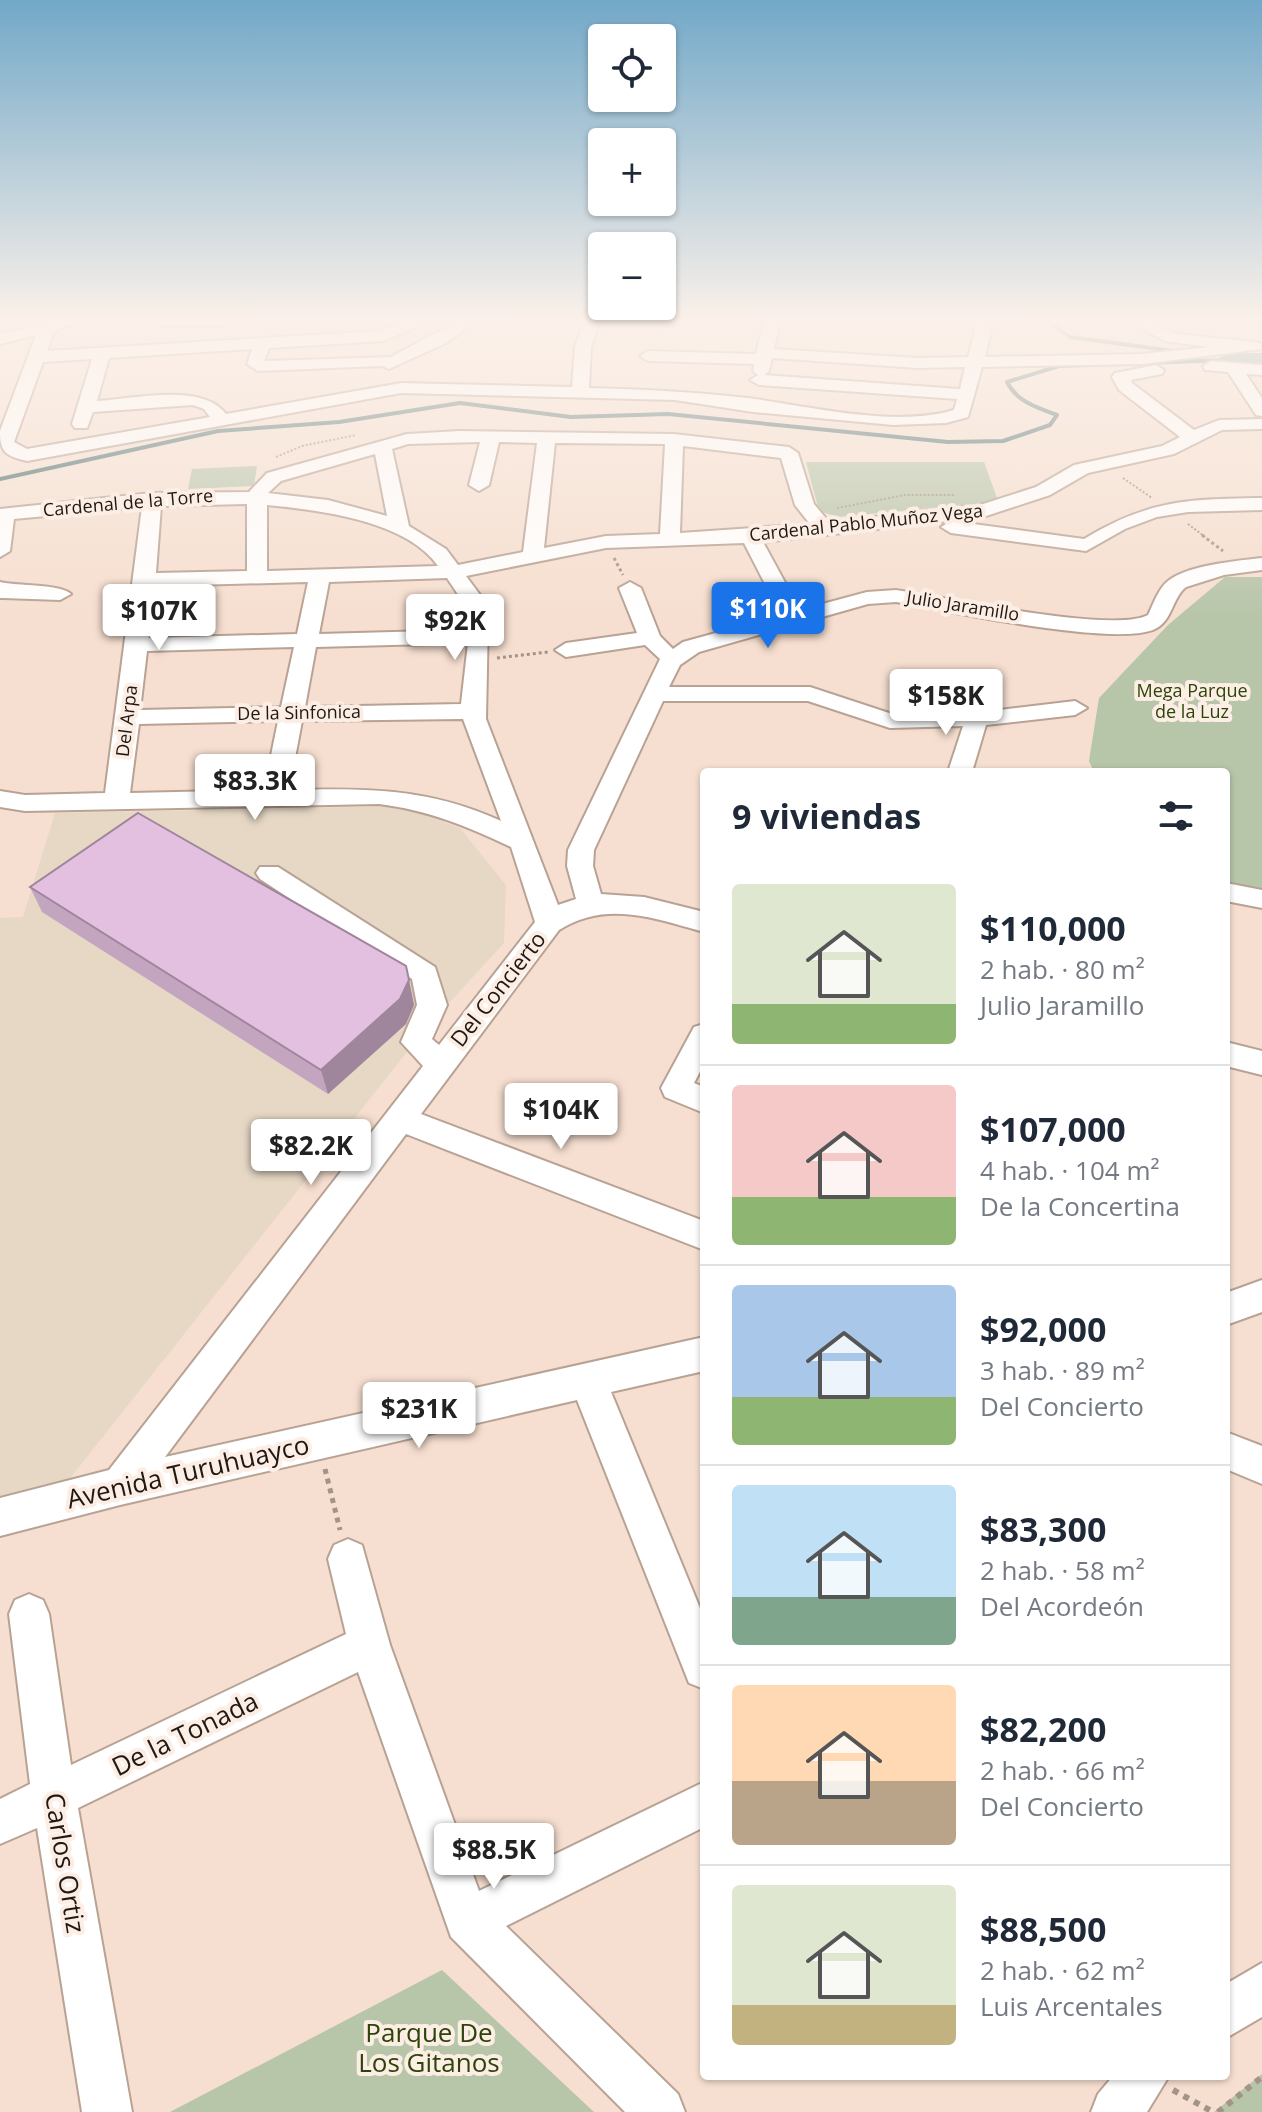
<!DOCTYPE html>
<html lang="es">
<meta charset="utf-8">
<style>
:root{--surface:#fff;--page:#f2f2f3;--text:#1f2937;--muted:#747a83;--line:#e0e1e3;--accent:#1a73e8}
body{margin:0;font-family:"Open Sans",sans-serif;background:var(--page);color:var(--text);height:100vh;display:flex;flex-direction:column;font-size:30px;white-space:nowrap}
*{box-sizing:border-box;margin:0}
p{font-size:26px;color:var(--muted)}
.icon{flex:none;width:44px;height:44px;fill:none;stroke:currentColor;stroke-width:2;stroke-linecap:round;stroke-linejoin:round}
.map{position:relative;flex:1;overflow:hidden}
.sheet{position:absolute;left:700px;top:768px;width:530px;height:1312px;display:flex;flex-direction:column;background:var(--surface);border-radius:8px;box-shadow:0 2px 6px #0004}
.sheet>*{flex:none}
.buttons{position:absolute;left:588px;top:24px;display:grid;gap:16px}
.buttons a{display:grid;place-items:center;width:88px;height:88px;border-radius:8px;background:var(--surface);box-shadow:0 2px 6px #0004;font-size:40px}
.price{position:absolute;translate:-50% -68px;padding:0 18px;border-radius:8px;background:#fff;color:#222;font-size:26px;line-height:52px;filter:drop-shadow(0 2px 4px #0008)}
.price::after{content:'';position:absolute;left:50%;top:48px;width:24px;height:18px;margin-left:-12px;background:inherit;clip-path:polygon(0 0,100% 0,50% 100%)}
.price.current{background:var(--accent);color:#fff}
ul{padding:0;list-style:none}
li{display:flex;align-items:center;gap:24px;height:200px;padding:0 32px}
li+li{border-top:2px solid var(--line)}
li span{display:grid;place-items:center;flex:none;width:224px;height:160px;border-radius:8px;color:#555}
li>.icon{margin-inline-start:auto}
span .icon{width:96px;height:96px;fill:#fffc;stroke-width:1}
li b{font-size:34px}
h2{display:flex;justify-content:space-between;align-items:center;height:96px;padding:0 32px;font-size:34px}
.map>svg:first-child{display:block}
</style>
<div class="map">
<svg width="1262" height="2112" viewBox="0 0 1262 2112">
<rect width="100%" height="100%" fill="#f6dfd0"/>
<polygon fill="#e6d8c5" points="400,806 460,828 506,885 504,943 425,1029 68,1481 0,1498 0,918 23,917 55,813"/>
<g fill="#b7c5a9">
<polygon points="806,462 984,462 997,498 984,503 838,517 819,511"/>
<polygon points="257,466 254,486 188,489 192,469"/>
<polygon points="1225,577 1262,577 1262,891 1226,883 1226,772 1094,772 1089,761 1099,698 1168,625"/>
<polygon points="442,1970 594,2112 170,2112"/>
<polygon points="1262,2074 1262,2112 1214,2112"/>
</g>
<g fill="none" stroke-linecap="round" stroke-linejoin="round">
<g stroke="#4e7070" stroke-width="4">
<polyline points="1048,321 1070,337 1181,352"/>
<path d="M0,479L218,431L339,422L460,403L571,417L668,414L948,442L1003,441L1050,425L1057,415C1038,408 1017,402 1007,382L1059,366L1227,360"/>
</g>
<polygon fill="#619698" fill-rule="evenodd" points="1227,353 1262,353 1262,367 1219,365 1216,360"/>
<defs>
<g id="minor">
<path d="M55,321H83L54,331L47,351L381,331L407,321H429L384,341L269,348L264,361L391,357L458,321H477L446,343L389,369L382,366L258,371L247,364L252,349L109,358L97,401C133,399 202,382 226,414L401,383L572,387L575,347L584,321H600L591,347L589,388C642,389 695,392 748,398C807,406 895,428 954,410L957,399L759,385L750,380L758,375L753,371L754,364L648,361L640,356L648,351L756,354L764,321H780L774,349L918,358L968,357L975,331L970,321H986L991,331L985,357L1142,354L1209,347L1165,341L1128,321H1149L1175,334L1255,342L1261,344L1262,349L1142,364L982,367L968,417L946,423L893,425L753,412L675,400L401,393L27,461C6,456 0,453 0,431L36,335L0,344V334ZM772,358L918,368L965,367L960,389L764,375L769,371ZM92,359L72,424L75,428H87L93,412L193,405L204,409L210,417L27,449L14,442L43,362Z"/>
<polygon points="156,321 230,321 222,326 164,326"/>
<polygon points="1211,361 1262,365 1262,375 1246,374 1262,398 1262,416 1256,415 1228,372 1205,370 1203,366"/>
<path d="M1156,365L1164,370L1162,374L1131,380L1132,383L1194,430L1219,420L1262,419V429L1222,430L1174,454L1088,473L1050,495L983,517L763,542L800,610L867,592L896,590C944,597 1113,634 1148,615C1153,605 1158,589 1168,581C1188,565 1236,561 1262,558V570L1224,575L1186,587C1171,599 1173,622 1153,630C1111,646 949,611 896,602L868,604L699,652L680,665L669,687H810L892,714L999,710L1075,701L1087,708L1075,715L986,725L972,772H948L963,726L890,728L808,701H663L594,850L593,866L601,894L644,897L704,912V932C654,918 606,900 559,930L421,1114L704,1221V1250L406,1134L165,1457L704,1337V1371L611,1392L704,1618V1689L689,1683L577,1400L120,1505L0,1536V1498L109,1470L423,1066L401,1042L417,1005L412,979L260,879L256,873L260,867H278L435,967L447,1005L432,1039L439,1045L535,922L511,847C467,826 427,810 379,804L25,811L0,807V791L25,795L105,793L142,507L14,519L10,551L0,557V509L152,493L249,492L267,473L407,434L459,431L674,434L789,447L798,453L814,504L829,522L980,505L1036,487L1074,465L1162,446L1180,437L1119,390L1112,377L1115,373ZM480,442L469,485L479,491L489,485L499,442L537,443L523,552L458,565L446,549L409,526L392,449L408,444ZM555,443L665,444L660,534L606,536L544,548ZM683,446L781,458L795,505L810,524L680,533ZM375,454L387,516L328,500L268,493L281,481ZM247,504V571L156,573L161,506ZM267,505C318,510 406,520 438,566L267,571ZM744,543L781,615L683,642L673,649L660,636L641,588L630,582L619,588L637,633L566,643L555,650L566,657L645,645L660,659L568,850L567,866L576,899L558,905L486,719L488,619L483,599L466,576L606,548ZM447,578L461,599L467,630L319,634L329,582ZM308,582L297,634L149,638L155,586ZM468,643L461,704L305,707L316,647ZM294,647L281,707L140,710L147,651ZM463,719L501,821C429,788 366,788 289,790L302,721ZM278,721L264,790L130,793L139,724Z"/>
<path d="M1262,498V510L1188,512L1157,517L1125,529L1086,551L951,533L941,527L951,521L1084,539C1148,500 1188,499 1262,498Z"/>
<path d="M0,582C16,586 61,584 71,594L60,600L3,598H0Z"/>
<polygon points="1226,883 1262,890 1262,908 1226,901"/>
<polygon points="704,1024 704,1064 694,1083 704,1087 704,1113 665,1097 661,1088 694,1027"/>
<polygon points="1226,1042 1262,1051 1262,1075 1226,1066"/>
<polygon points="1262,1280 1262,1312 1226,1325 1226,1293"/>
<polygon points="1226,1432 1262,1446 1262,1484 1226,1469"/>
<polygon points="348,1539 362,1545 390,1645 479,1891 704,1782 704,1827 506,1926 678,2094 685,2112 625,2112 451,1937 358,1672 78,1808 132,2112 82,2112 37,1828 0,1844 0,1799 30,1784 9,1614 15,1600 29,1594 43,1600 49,1614 71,1765 346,1634 328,1559 334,1545"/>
<polygon points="1262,1963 1262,2017 1226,2038 1226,1984"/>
<polygon points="1113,2076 1169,2076 1147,2112 1091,2112 1098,2094"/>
</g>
</defs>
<use href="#minor" stroke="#b8a294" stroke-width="4"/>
<g stroke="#a49388" stroke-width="2" stroke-dasharray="2 2" stroke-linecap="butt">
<polyline points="276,457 302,446 356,435"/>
<polyline points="1123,478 1152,498"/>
<polyline points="837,508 905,495 955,495"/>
<polyline points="1188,524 1205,537"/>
</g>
<g stroke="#a49388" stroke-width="3" stroke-dasharray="3 3" stroke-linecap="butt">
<polyline points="1202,535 1223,551"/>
<polyline points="614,558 623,575"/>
<polyline points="497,658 548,652"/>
</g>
<polyline stroke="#a49388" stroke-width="5" stroke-dasharray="5 5" stroke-linecap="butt" points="325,1469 340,1530"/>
<g stroke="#a49388" stroke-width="6" stroke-dasharray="6 6" stroke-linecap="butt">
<polyline points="1173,2090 1213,2112"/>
<polyline points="1218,2112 1262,2077"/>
</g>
<use href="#minor" fill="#fff" fill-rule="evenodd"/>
</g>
<polygon fill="#c3a5c0" points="30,887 406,966 414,1005 406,1024 328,1094 42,912"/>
<polygon fill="#9f869c" points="409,980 414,1005 406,1024 328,1094 321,1070"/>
<polygon fill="#e3c0df" stroke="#9f869c" stroke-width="2" points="138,813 406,966 409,980 400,999 321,1070 30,887"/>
<linearGradient id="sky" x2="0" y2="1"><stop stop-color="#72a8c8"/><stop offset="0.52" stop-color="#fbf1ea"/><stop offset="1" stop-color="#fbf1ea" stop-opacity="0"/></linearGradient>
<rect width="1262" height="617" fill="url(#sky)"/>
<g text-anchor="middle" stroke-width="8" stroke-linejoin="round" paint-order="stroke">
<g font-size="18" fill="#201813" stroke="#fceee5">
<text transform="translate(128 503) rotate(-5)" y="6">Cardenal de la Torre</text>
<text transform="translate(866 523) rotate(-6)" y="6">Cardenal Pablo Muñoz Vega</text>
<text transform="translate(963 606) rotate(9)" y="6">Julio Jaramillo</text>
<text transform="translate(299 713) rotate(-1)" y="6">De la Sinfonica</text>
<text transform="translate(127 721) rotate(-83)" y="6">Del Arpa</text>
</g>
<g font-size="18" fill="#2c4409" stroke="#fceee5">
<text x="1192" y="697">Mega Parque<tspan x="1192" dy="21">de la Luz</tspan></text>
</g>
<g font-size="22" fill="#201813" stroke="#fceee5">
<text transform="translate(498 989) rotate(-52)" y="8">Del Concierto</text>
</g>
<g font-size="26" fill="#201813" stroke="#fceee5">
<text transform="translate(188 1472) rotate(-13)" y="9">Avenida Turuhuayco</text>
<text transform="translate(185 1734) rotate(-26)" y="9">De la Tonada</text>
<text transform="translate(65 1863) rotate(81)" y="9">Carlos Ortiz</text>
</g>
<g font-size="26" fill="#2c4409" stroke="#fceee5">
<text x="429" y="2042">Parque De<tspan x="429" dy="30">Los Gitanos</tspan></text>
</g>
</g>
</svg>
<div class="buttons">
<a><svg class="icon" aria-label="locate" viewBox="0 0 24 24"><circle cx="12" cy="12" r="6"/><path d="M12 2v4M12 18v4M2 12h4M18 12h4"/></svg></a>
<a>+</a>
<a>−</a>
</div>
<b class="price current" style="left:768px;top:650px">$110K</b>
<b class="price" style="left:159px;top:652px">$107K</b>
<b class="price" style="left:455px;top:662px">$92K</b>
<b class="price" style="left:946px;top:737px">$158K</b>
<b class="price" style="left:255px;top:822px">$83.3K</b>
<b class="price" style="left:561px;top:1151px">$104K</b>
<b class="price" style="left:311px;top:1187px">$82.2K</b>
<b class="price" style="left:419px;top:1450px">$231K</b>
<b class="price" style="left:494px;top:1891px">$88.5K</b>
<section class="sheet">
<h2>9 viviendas<svg class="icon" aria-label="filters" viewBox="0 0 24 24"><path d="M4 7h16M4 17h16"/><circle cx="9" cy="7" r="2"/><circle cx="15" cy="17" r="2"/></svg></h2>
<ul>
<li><span style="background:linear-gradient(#dfe7d0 75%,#8fb573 0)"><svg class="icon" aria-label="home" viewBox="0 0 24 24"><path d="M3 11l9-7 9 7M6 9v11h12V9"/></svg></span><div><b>$110,000</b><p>2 hab. · 80 m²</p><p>Julio Jaramillo</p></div></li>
<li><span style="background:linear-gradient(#f6c9c9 70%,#8fb573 0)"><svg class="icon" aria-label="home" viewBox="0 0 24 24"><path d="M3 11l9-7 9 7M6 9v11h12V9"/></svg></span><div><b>$107,000</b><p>4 hab. · 104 m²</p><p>De la Concertina</p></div></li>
<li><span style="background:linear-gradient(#a9c7e8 70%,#8fb573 0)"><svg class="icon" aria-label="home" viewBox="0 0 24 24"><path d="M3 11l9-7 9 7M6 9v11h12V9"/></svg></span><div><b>$92,000</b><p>3 hab. · 89 m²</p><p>Del Concierto</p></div></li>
<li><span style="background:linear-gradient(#bfe0f5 70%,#7fa58c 0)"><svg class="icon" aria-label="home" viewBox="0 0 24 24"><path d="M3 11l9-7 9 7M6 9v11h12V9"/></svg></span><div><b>$83,300</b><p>2 hab. · 58 m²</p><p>Del Acordeón</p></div></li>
<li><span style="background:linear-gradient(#ffd9b3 60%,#b9a48a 0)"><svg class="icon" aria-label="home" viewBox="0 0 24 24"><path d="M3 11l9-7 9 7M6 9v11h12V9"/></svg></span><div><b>$82,200</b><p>2 hab. · 66 m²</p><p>Del Concierto</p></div></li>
<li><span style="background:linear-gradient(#dfe7d0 75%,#c2b280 0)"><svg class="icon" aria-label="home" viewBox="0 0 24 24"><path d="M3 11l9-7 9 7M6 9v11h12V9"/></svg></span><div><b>$88,500</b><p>2 hab. · 62 m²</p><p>Luis Arcentales</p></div></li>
</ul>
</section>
</div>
